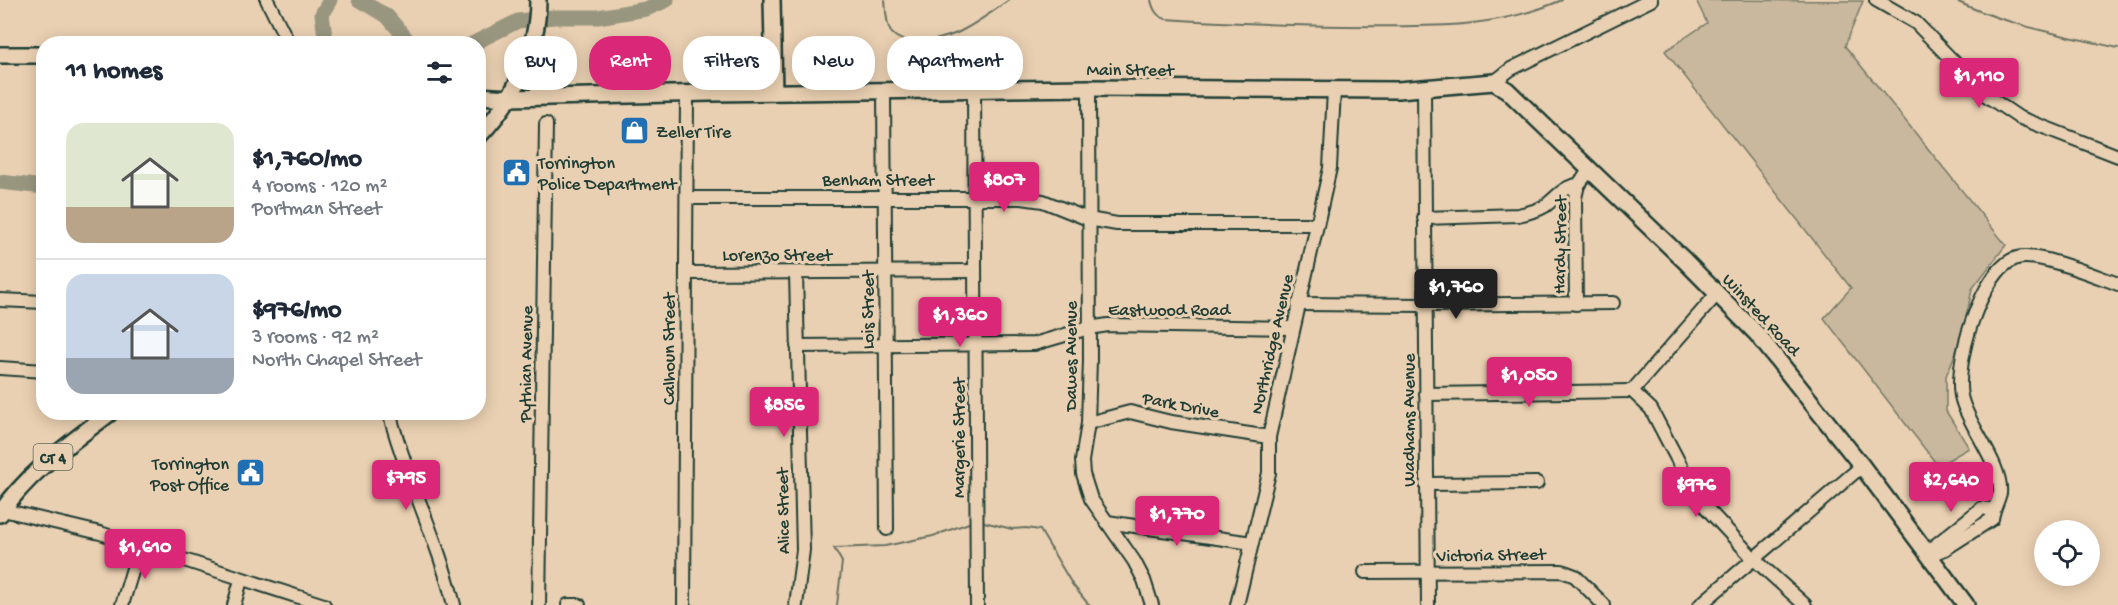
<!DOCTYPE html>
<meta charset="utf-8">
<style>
:root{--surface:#fff;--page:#f2f2f3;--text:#1f2937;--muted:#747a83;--line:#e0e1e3;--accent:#db2777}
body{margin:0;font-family:"Gochi Hand",sans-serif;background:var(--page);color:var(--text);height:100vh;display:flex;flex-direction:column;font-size:22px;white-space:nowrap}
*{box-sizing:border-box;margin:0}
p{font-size:20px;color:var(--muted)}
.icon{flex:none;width:33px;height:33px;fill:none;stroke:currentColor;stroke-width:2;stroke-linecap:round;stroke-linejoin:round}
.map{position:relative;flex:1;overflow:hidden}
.details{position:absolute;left:36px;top:36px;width:450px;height:384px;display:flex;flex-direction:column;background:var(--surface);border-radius:24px;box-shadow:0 3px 15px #0003}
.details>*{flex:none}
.hud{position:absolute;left:504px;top:36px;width:570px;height:54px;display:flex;gap:12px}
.buttons{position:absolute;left:2034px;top:520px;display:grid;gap:12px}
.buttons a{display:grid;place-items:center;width:66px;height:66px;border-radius:50%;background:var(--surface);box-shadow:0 3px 15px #0003;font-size:30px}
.price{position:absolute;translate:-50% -51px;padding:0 14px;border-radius:6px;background:var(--accent);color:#fff;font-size:20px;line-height:39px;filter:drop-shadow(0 2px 3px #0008)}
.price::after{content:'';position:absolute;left:50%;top:36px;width:18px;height:14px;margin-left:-9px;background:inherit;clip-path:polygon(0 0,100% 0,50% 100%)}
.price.selected{background:#222;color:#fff}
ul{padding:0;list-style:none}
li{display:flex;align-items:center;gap:18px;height:150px;padding:0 30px}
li+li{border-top:2px solid var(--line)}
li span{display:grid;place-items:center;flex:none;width:168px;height:120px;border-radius:18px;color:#555}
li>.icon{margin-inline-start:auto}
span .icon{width:72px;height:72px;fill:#fffc;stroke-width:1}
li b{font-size:26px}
h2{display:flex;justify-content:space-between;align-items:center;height:72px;padding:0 30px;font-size:26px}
.chip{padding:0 21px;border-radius:24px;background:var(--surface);box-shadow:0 3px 15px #0003;font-size:21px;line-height:54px}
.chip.selected{background:var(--accent);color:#fff}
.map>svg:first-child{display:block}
</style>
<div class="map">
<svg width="2118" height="605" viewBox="0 0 2118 605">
<rect width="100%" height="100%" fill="#ead0b2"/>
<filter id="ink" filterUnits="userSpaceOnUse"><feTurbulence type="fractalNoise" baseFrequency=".0167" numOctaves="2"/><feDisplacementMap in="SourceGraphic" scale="12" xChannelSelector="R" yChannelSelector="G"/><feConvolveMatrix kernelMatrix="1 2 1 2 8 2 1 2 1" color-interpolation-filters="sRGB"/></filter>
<g filter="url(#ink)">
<polygon fill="#c9b89d" stroke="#747a68" stroke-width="1.5" points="1696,0 1863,1 1845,46 2006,245 1972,289 1962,338 1946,376 1946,411 1969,448 1938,466 1824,318 1851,288 1665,51 1707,23"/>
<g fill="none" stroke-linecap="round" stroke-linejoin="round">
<g stroke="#687262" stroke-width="2">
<path d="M885,0C886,9 886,25 891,32C904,49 940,40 957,33C976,24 993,11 1009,0"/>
<path d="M1151,0C1153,9 1156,16 1166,19C1225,23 1285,25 1345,26C1420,26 1492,31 1562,0"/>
<path d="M1954,0C2005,25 2063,35 2118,48"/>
<polyline points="984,522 1012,529 1026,528 1040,530 1072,584 1089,605"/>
<polyline points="837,605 842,562 834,548 885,546 933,536 969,523"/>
</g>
<g stroke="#999680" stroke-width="15">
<polyline points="359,0 387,16 411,44"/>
<polyline points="326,44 322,14 330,0"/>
<polyline points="472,44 518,21 554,17 598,17 646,9 667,0"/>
<polyline points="0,182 44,187"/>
</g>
<defs>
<g id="minor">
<polyline points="267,0 289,44"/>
<polyline points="1876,0 1916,23 1987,96 2018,117 2118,156"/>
<polyline points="1494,82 1511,69 1651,0"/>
<polyline points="1089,88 1090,360 1088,423 1082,461 1083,474 1091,499 1134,561 1144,580 1152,605"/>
<polyline points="1424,88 1428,605"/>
<polyline points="974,90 977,605"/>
<polyline points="884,91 887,529"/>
<polyline points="688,198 1022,198 1043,201 1088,219 1117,224 1317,224"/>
<path d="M1424,218L1518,215C1528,213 1537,211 1545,206C1556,198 1564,186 1578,185L1589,171"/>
<polyline points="687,273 975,271"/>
<polyline points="0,300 44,302"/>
<polyline points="1298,304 1425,305 1613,303"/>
<polyline points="1576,304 1575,198 1578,185"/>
<polyline points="797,346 1034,344 1089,328 1108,325 1292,328"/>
<polyline points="0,368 44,371"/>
<polyline points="1632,391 1651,409 1698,499 1754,559 1805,605"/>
<polyline points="1632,391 1717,294"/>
<polyline points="1426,394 1632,391"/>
<path d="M389,412C406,478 438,539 454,605"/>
<polyline points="1088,423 1130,412 1171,422 1269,437"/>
<polyline points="1426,484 1537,483"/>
<polyline points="3,510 100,533 324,605"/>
<polyline points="1107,522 1252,543"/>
<polyline points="1928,554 1932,548 1982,508 1993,510"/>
<path d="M1928,555L1945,549L1992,519C1993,510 1998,501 2000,493C2003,467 1969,426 1962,400C1952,368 1981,268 2017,258C2039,252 2095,276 2118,284"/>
<polyline points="1365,572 1562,571 1575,576 1604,605"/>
<polyline points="122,605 140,545"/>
<polyline points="234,605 241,580"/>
<polyline points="539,605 546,124"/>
<polyline points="568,605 579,605"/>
<polyline points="684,605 687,94"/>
<polyline points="796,605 803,550 796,273"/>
<polyline points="1237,605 1269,473 1269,437 1330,168 1334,90"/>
<polyline points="1700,605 1862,466"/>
</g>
<g id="major">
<polyline points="772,0 774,92"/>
<polyline points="0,55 44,55"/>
<polyline points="527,62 539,89 547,96"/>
<polyline points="478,96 510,98 710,93 1089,88 1398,90 1494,82 1507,90 1537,119 1684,260 1757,334 1862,466 1966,605"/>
<path d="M478,137C514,100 538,52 538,0"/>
<path d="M0,514C28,472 71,443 111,412"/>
</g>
</defs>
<use href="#minor" stroke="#1f3d34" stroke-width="16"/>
<use href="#major" stroke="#1f3d34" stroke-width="20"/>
<use href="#minor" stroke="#ead0b2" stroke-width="12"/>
<use href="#major" stroke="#ead0b2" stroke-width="15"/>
</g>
</g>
<defs>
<symbol id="shop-square" viewBox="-11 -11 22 22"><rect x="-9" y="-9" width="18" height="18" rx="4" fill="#1f6fb2" stroke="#ead0b2"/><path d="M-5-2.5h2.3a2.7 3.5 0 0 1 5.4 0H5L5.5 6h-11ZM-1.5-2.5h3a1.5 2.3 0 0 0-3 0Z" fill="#fff"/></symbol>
<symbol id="civic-square" viewBox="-11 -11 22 22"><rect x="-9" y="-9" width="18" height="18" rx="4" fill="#1f6fb2" stroke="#ead0b2"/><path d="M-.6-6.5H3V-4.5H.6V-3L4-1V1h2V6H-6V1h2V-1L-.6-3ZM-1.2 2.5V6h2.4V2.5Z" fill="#fff"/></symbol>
</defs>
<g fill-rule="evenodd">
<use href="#shop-square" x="618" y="114" width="33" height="33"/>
<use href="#civic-square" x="500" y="156" width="33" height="33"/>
<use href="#civic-square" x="234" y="456" width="33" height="33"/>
</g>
<g text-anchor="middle" stroke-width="6" stroke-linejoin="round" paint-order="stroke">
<rect fill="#ead0b2" stroke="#5c695a" stroke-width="1.5" x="33.5" y="444" width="39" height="26" rx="4.5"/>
<g font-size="16" font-weight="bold" fill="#1f3d34">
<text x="53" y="463">CT 4</text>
</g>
<g font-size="18" fill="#1f3d34" stroke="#ead0b2">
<text x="1130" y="75">Main Street</text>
<text x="878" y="185">Benham Street</text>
<text transform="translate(1559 245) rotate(-89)" y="6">Hardy Street</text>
<text x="777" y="260">Lorenzo Street</text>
<text x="1169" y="315">Eastwood Road</text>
<text transform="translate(867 310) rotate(-90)" y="6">Lois Street</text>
<text transform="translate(1762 314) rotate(47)" y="6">Winsted Road</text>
<text transform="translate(1271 344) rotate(-77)" y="6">Northridge Avenue</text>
<text transform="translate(668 349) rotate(-90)" y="6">Calhoun Street</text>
<text transform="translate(1070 356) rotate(-90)" y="6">Dawes Avenue</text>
<text transform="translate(525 364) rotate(-89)" y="6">Pythian Avenue</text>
<text transform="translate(1181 404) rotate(11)" y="6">Park Drive</text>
<text transform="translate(1408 420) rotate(-90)" y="6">Wadhams Avenue</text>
<text transform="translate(958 438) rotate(-90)" y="6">Margerie Street</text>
<text transform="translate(782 511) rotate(-91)" y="6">Alice Street</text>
<text transform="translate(1491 554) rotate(-1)" y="6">Victoria Street</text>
</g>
<g font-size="18" fill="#1f3d34" stroke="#ead0b2" text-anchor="start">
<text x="656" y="137">Zeller Tire</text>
<text x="538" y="168">Torrington<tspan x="538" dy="21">Police Department</tspan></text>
<text x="229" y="469" text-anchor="end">Torrington<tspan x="229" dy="21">Post Office</tspan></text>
</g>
</g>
</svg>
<div class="buttons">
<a><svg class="icon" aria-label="locate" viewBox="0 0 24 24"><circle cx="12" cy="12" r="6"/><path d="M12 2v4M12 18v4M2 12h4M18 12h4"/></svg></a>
</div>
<b class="price" style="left:1979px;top:109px">$1,110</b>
<b class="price" style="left:1004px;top:213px">$807</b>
<b class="price selected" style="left:1456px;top:320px">$1,760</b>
<b class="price" style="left:960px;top:348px">$1,360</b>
<b class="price" style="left:1529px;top:408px">$1,050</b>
<b class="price" style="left:784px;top:438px">$856</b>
<b class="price" style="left:406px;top:511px">$795</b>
<b class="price" style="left:1951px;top:513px">$2,640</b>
<b class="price" style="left:1696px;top:518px">$976</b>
<b class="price" style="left:1177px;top:547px">$1,770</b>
<b class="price" style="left:145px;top:580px">$1,610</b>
<div class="hud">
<a class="chip">Buy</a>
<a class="chip selected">Rent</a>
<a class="chip">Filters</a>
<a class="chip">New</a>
<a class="chip">Apartment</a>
</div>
<section class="details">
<h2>11 homes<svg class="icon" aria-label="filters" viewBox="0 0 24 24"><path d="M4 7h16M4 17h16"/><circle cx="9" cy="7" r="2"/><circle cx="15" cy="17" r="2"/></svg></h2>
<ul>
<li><span style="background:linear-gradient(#dfe7d0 70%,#b9a48a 0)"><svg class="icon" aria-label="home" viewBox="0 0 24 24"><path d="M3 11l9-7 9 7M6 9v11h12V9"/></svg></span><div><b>$1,760/mo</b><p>4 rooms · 120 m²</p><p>Portman Street</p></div></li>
<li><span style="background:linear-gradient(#c9d6e8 70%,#9aa5b1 0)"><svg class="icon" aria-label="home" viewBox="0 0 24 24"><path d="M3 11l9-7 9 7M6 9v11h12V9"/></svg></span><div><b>$976/mo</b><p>3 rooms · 92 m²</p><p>North Chapel Street</p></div></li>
</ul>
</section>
</div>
